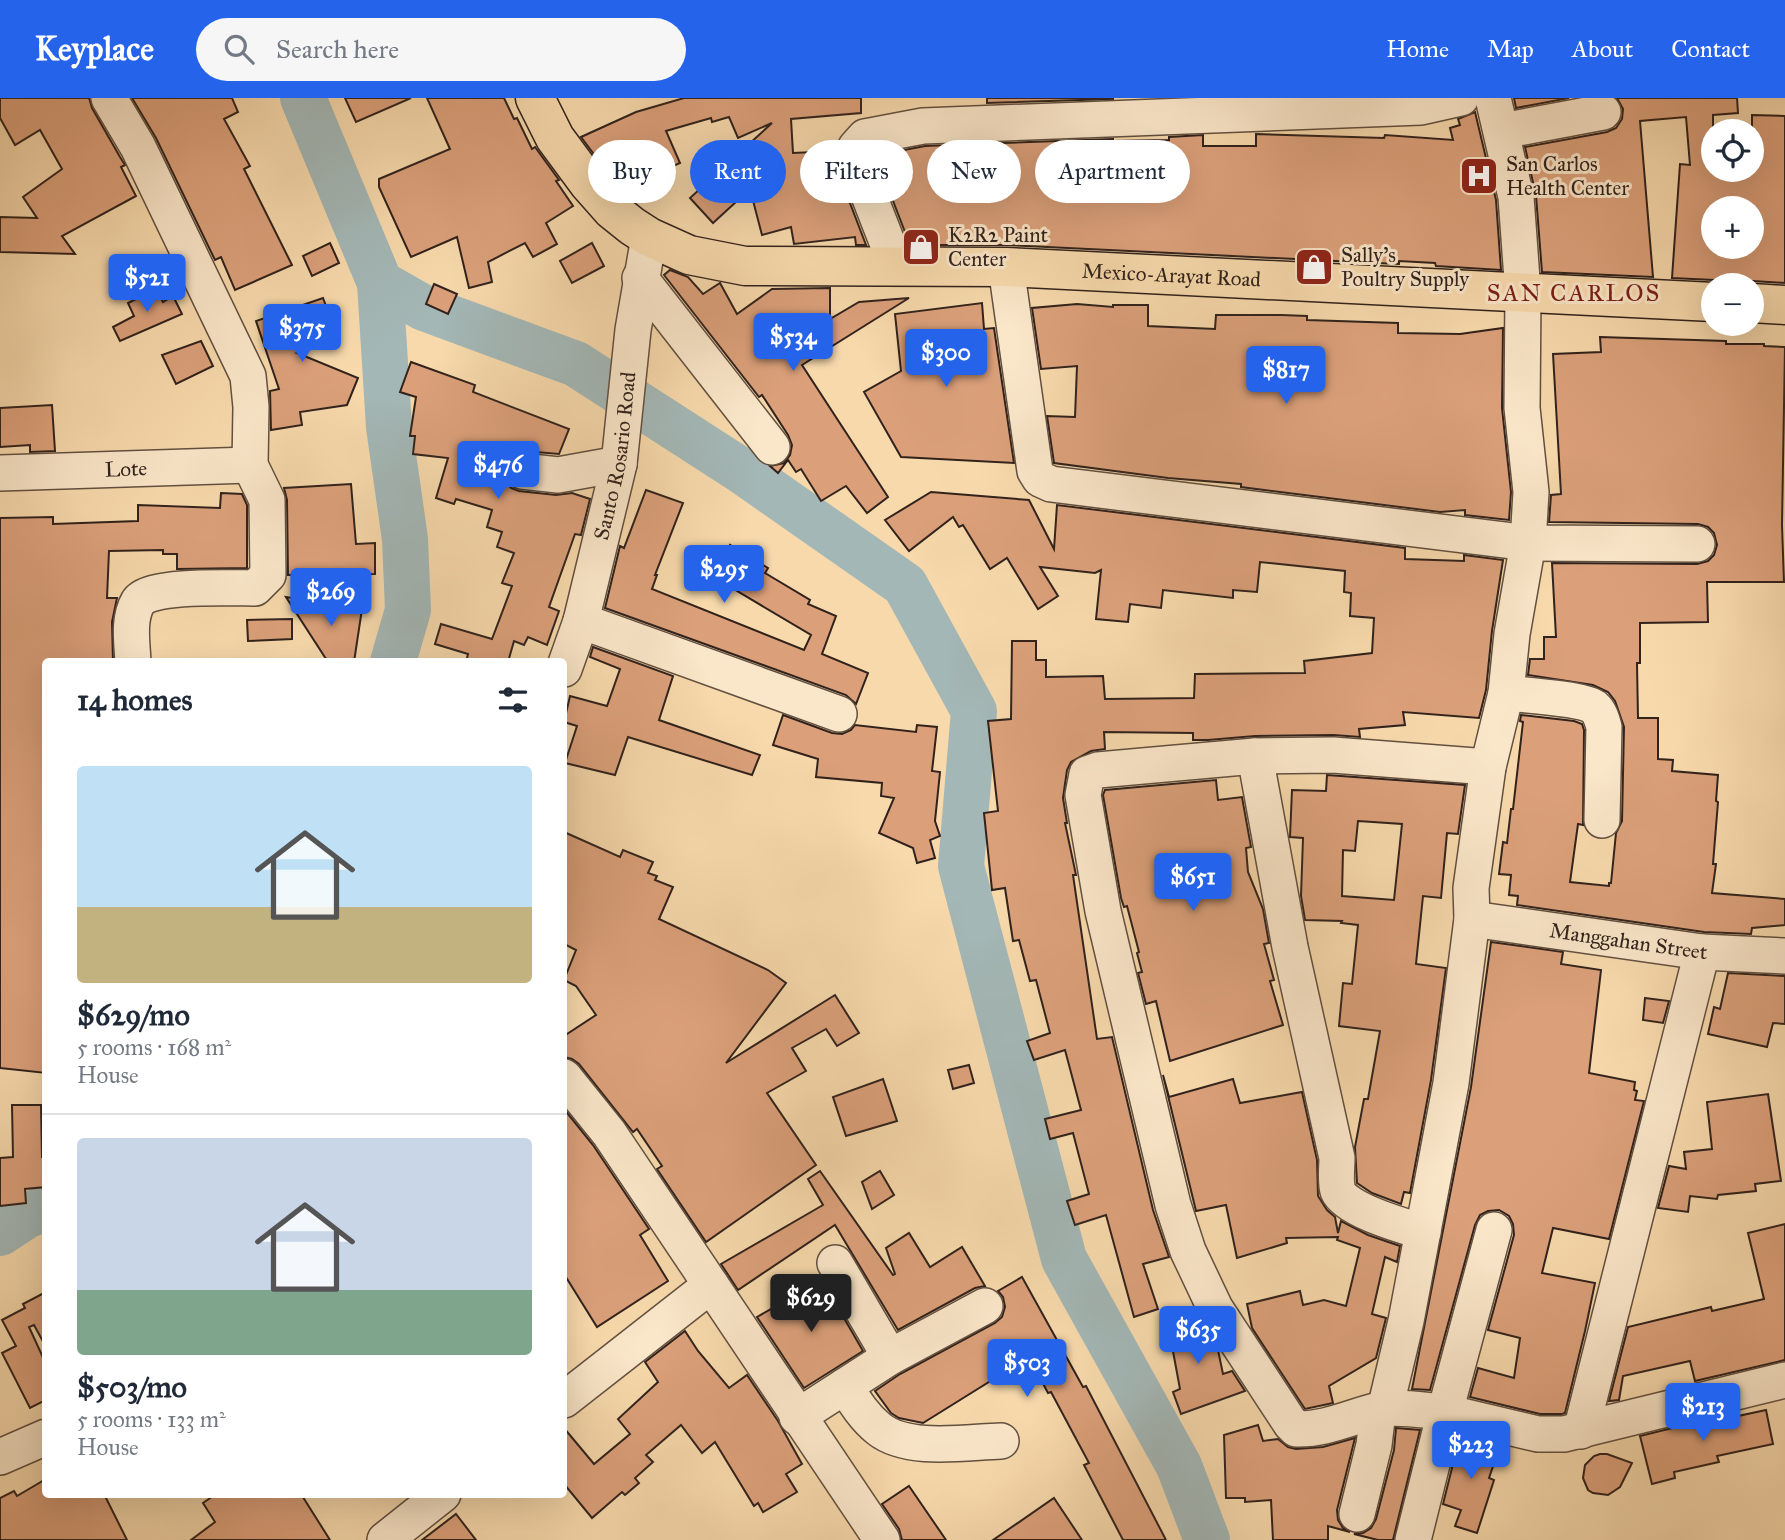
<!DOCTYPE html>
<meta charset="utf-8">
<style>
:root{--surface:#fff;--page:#f6f6f7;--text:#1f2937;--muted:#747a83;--line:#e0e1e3;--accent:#2563eb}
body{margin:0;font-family:"IM FELL Great Primer",serif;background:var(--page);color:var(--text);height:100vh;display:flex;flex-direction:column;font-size:26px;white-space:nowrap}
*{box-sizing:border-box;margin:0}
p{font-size:23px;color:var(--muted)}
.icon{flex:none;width:38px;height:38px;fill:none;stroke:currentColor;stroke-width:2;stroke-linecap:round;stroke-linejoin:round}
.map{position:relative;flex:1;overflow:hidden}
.details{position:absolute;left:42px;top:560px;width:525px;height:840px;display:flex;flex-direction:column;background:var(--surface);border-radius:7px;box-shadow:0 7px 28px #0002}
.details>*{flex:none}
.hud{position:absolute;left:588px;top:42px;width:665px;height:63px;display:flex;gap:14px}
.controls{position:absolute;left:1701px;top:21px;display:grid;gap:14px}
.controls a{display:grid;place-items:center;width:63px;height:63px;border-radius:50%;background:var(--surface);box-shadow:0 7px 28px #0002;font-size:35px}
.price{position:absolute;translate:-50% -60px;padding:0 16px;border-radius:7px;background:var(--accent);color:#fff;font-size:23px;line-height:46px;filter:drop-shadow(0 2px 4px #0008)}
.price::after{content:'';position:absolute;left:50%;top:42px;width:21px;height:16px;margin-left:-10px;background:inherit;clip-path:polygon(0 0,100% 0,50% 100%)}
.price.current{background:#222;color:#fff}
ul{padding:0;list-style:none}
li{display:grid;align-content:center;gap:14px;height:371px;padding:0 35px}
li+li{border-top:2px solid var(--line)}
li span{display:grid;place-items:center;height:217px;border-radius:7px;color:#555}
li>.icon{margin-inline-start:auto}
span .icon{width:126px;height:126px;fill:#fffc;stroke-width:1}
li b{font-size:30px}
h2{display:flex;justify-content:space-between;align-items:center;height:84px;padding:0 35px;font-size:30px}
.tag{padding:0 24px;border-radius:32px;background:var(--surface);box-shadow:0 7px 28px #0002;font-size:24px;line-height:63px}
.tag.current{background:var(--accent);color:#fff}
header{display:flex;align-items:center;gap:42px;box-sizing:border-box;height:98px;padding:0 35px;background:var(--accent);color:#fff}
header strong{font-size:33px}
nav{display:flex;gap:38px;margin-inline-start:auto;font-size:24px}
.search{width:490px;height:63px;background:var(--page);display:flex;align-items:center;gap:18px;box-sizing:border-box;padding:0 24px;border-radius:38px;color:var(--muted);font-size:26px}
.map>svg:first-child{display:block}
</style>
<header>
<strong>Keyplace</strong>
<div class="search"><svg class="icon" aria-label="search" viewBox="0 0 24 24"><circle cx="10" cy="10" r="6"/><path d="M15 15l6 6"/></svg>Search here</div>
<nav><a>Home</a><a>Map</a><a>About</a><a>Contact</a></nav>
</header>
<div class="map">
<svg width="1785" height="1442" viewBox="0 0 1785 1442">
<rect width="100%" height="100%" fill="#f7d9ac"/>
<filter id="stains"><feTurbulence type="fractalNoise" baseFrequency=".00286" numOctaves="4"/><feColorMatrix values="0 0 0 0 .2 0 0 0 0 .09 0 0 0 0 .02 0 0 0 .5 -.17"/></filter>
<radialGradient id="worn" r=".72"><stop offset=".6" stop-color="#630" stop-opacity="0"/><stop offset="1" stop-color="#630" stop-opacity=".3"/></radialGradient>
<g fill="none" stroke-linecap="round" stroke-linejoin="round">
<g stroke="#a3b7b6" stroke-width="46">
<polyline points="303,0 380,185 389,329 405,441 408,512 393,564"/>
<polyline points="380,185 424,210 576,266 742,373 905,487 974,613 961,768 1064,1161 1179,1368 1207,1442"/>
<polyline points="0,1135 26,1118 46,1110"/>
</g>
</g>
<g fill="#dba07a" stroke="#31221c" stroke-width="2" fill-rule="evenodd">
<polygon points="0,0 89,0 92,10 120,59 125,67 121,69 136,98 62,138 75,156 0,154 0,119 37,120 23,99 62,71 40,32 15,47 0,20"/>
<polygon points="132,0 232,0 238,14 224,21 250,68 244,71 292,167 235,192 221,159 215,162 156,40"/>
<polygon points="345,0 411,0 356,24"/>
<polygon points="427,0 504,0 514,21 517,20 532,51 535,49 559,82 556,83 573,108 546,125 557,146 533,159 525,145 488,164 492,184 469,190 457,139 411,159 379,89 379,81 450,51"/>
<polygon points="684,0 861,0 861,15 791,21 793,55 836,53 840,79 866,147 856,147 855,139 794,146 791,129 762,137 750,91 713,125 690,100 772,25 738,40 729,19 712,24 711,20 666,33 680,65 631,87 617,55 599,63 581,39 636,14"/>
<polygon points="987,0 1113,0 1113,1 987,5"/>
<polygon points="1514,0 1569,0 1516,10"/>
<path d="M1617,0H1737L1738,15L1713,17V72H1752V17L1785,18V185L1753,183L1740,187H1726L1714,182L1672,180L1680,66L1690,67L1686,19L1640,23L1653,179L1542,174L1536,98L1525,49L1607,34L1616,30L1622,21L1623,11ZM1713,110H1752V149H1713Z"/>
<polygon points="1475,14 1496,102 1501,172 1436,168 1435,165 1399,163 1399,166 1376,165 1007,147 910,147 885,82 883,56 925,48 1113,41 1113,43 1169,42 1169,39 1203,37 1203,48 1256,48 1256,36 1384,40 1385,37 1453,42 1450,30 1460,27 1458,21"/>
<polygon points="330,145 339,165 312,178 303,158"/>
<polygon points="592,145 604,168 572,185 560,163"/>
<polygon points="670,172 688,179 703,196 720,185 737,216 772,191 830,190 830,221 859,204 909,200 802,267 888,399 867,415 846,388 821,403 801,371 796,374 788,362 778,375 770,368 784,365 790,357 792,347 788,337 762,297 759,299 664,177"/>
<polygon points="434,186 457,196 448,216 426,206"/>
<polygon points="156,191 163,204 173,198 182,216 120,243 113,229 134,218 128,205"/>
<polygon points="323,200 338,240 297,255 358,280 347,307 300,314 302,327 271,332 270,293 279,291 256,223"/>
<polygon points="982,205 984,231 994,230 1014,365 901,359 864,294 901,273 895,216"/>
<polygon points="1077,206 1113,209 1113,207 1148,207 1148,228 1215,231 1216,217 1281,217 1307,218 1307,222 1398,225 1398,235 1460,236 1503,230 1502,310 1511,394 1509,422 1465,417 1465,412 1440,414 1241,389 1241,386 1168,380 1054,365 1047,318 1075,319 1077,268 1041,271 1032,210"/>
<polygon points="1600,239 1726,243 1726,246 1764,246 1764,248 1785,249 1782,427 1784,484 1707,484 1708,524 1640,525 1640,565 1637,565 1638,620 1658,620 1658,661 1673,662 1672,673 1718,677 1716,703 1718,704 1713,766 1716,766 1712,795 1785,801 1785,827 1752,830 1751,836 1704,834 1517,807 1518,798 1509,797 1511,777 1499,776 1503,744 1507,745 1511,711 1513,711 1523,624 1520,623 1521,617 1574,623 1582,626 1584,632 1583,727 1578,726 1570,784 1609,788 1609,785 1611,785 1616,735 1622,723 1624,629 1615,603 1608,594 1593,587 1528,577 1530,561 1544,561 1544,539 1556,539 1552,465 1697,466 1708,463 1714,457 1717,447 1714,435 1708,429 1698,426 1549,424 1551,397 1561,396 1553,256 1601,254"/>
<polygon points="201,243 213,268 176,286 162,257"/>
<polygon points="411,264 475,287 473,294 569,331 559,356 524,353 515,354 506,361 502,370 504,382 511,390 519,393 556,397 572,395 590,401 581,437 575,436 549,509 559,513 547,547 528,539 524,547 514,543 508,564 466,564 468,556 435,546 441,526 492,541 512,488 502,485 514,455 497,449 502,434 487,429 492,412 456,401 454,406 436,400 448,360 413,356 415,338 410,338 416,299 400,294"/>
<polygon points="52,307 55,353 30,354 30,347 0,349 0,310"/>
<polygon points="351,386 356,446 375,445 375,476 288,477 287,402 284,390"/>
<polygon points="646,392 683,405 655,477 657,477 652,491 804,552 811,537 712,478 730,447 768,470 765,475 810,502 808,506 836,518 822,556 868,575 856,606 846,597 605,510 620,448 624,450"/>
<polygon points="931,394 1029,402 1054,451 1057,407 1405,450 1405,461 1464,463 1464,457 1503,462 1492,533 1486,592 1479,620 1403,614 1405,627 1359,631 1360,639 1333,637 1255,638 1208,642 1193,642 1193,635 1104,634 1105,651 1091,653 1071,664 1067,672 1063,700 1067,725 1065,725 1076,777 1073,777 1097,941 1112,939 1153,1112 1169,1159 1143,1166 1158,1211 1134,1219 1106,1117 1075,1127 1067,1103 1089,1096 1073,1035 1050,1041 1045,1021 1081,1012 1065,952 1034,962 1027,943 1050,935 1036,882 1030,883 1019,842 1013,843 1005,790 992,792 984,715 998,713 988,623 1011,621 1012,543 1036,543 1036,562 1046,562 1046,579 1103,578 1105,601 1194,600 1195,576 1305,575 1304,563 1372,555 1374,520 1350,518 1351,495 1344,494 1345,473 1260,464 1257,494 1233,492 1233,500 1163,492 1161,510 1130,506 1128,524 1096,521 1101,472 1095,475 1040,469 1058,498 1038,511 1007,460 990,471 963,427 959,429 953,419 909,453 885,422"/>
<polygon points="221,395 242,396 247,407 247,470 177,471 177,456 163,456 163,452 109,453 107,500 117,500 112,524 113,564 46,564 46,975 0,970 0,420 53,419 53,426 138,423 138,407 220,410"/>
<polygon points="286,499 362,511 354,564 328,564"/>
<polygon points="292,521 292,541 248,543 247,522"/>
<polygon points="593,549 673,578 659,622 760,657 752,677 628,639 615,677 565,665 577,628 564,624 570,598 607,608 620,571 590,559"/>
<polygon points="783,617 832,635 842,636 851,632 855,627 916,634 917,627 937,629 932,673 940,674 935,723 940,738 930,742 935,760 917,765 913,750 879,735 894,700 881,698 882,685 816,679 818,661 773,647"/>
<path d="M1327,677L1465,687L1458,736L1447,735L1441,800L1423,798L1416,866L1446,870L1431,982L1410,1095L1404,1094L1401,1106L1372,1095L1357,1085L1355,1049L1364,1001H1368L1380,933L1339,928L1343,885L1352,886L1358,827L1341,825L1342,823L1305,822L1301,798L1303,740L1290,739L1292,692L1326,693ZM1358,723L1402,726L1394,802L1342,798L1343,752L1355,753Z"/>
<polygon points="1216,682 1218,702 1242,699 1251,749 1246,750 1248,774 1263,811 1269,845 1264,846 1274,882 1270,883 1283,927 1170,963 1156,903 1146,906 1138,875 1142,874 1137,855 1139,854 1127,808 1124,809 1121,800 1103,697 1105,692"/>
<polygon points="564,734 620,759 623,752 653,764 648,775 657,778 655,782 673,789 659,821 768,872 786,885 726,965 835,897 859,935 837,948 826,931 792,950 806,973 767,995 816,1067 706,1144 657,1071 662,1068 637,1031 633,1034 579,966 572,961 564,959 564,938 596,917 576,888 564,882 576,852 564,846"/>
<polygon points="1491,844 1563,854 1561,866 1601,872 1589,975 1635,984 1634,992 1637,993 1635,1002 1644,1003 1609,1141 1553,1130 1542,1175 1595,1185 1585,1233 1565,1315 1562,1316 1540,1316 1470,1299 1478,1270 1514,1280 1520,1240 1488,1232 1514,1137 1513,1126 1509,1118 1499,1112 1488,1113 1480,1117 1475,1127 1430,1292 1412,1291 1471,989"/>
<polygon points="1728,875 1785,878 1785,926 1773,925 1767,949 1708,936 1714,909 1720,911"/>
<polygon points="1645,900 1669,903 1663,925 1643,922"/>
<polygon points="969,967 974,985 953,991 948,972"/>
<polygon points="1163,977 1169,999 1233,981 1240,1005 1302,994 1317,1062 1318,1098 1327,1112 1335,1119 1338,1135 1341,1123 1368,1137 1400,1148 1397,1164 1385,1159 1372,1216 1386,1220 1376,1260 1329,1288 1333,1305 1305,1311 1252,1230 1247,1206 1300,1193 1303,1207 1324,1202 1346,1208 1360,1150 1337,1142 1338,1139 1286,1140 1287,1145 1237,1160 1226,1107 1196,1113"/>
<polygon points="883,981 897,1023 846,1038 833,999"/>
<polygon points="1768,996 1781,1083 1755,1086 1756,1093 1718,1097 1717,1101 1690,1098 1688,1114 1658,1110 1669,1068 1686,1071 1684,1054 1712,1051 1707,1004"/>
<polygon points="12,1007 41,1007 42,1059 46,1059 46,1089 25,1091 26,1105 0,1108 0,1060 13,1059"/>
<polygon points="564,1011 593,1047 649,1131 640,1137 668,1183 597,1229 564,1176"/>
<polygon points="820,1073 893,1177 895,1176 886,1150 909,1135 930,1169 962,1149 985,1188 975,1190 898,1232 835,1127 738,1192 721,1166 823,1107 808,1081"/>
<polygon points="880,1073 894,1097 872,1111 862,1084"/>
<polygon points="1785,1126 1785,1262 1695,1283 1690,1263 1623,1278 1619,1302 1609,1303 1628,1229 1711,1209 1712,1213 1764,1201 1748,1135"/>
<polygon points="1022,1179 1083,1289 1086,1288 1166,1442 1123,1442 1084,1367 1089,1365 1051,1294 1048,1295 1029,1259 923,1325 899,1320 891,1315 875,1293 900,1276 995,1225 1002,1219 1005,1209 1003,1199 998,1193"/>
<polygon points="822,1182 863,1253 804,1290 757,1219"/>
<polygon points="46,1194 46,1249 34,1227 29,1229 46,1266 46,1302 30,1310 2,1255 16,1248 2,1222 25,1210 23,1206"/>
<polygon points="1196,1216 1218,1252 1223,1276 1232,1273 1245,1293 1181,1316 1173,1294 1180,1291 1167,1221"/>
<polygon points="685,1233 698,1253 729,1290 747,1277 778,1323 802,1366 786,1376 797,1394 763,1414 758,1405 754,1408 715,1344 702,1355 681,1327 646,1357 653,1364 635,1380 639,1385 625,1397 622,1394 592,1420 564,1386 564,1330 594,1366 630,1336 618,1321 658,1284 645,1264"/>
<polygon points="1766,1312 1773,1346 1717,1358 1719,1364 1674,1374 1675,1380 1652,1386 1640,1338 1709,1321 1710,1324"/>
<polygon points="1258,1327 1263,1343 1278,1341 1288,1349 1296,1351 1323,1349 1355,1340 1337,1412 1338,1422 1343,1430 1350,1434 1328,1428 1328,1442 1273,1442 1271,1402 1245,1404 1245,1400 1226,1400 1224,1337"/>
<polygon points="1396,1330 1420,1332 1393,1442 1378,1442 1354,1436 1363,1435 1371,1430 1376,1421 1394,1352"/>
<polygon points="1460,1338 1500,1348 1489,1380 1494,1382 1477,1435 1455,1428 1461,1412 1443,1406"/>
<polygon points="1600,1356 1607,1356 1632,1365 1620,1389 1608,1397 1593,1395 1588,1392 1583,1380 1585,1367 1594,1358"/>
<polygon points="46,1381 46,1396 104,1396 127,1442 0,1442 0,1400 14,1393 17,1398"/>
<polygon points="909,1388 946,1442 902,1442 899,1431 882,1406"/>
<polygon points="216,1396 301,1396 330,1442 191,1442 215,1424 203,1405"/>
<polygon points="1054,1400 1082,1442 993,1442"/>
<polygon points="456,1416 476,1442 422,1442"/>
</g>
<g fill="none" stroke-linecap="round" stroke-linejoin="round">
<defs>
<g id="minor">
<path d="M109,0L138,49L248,278L251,309L250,367L267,402L268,477L255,490C233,490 148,486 138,504C128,521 132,544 133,564"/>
<polyline points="1502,33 1603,14"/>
<polyline points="896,167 859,72 856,49 865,39 923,28 1421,9 1461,0"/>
<polyline points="1006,169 1035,373 1040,381 1051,386 1528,445 1697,446"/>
<polyline points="640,180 772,349"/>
<polyline points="522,373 558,377 619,366"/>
<path id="s1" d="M0,375L250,367"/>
<polyline points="581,523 839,616"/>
<path id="s2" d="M564,571L581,523L619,366L633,232L649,139"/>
<path d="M1506,595C1523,597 1583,601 1594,609C1600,614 1602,622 1604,629L1602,722"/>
<path d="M1255,658L1290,849L1337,1060C1337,1069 1335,1084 1338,1093C1346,1112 1403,1128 1423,1134"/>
<path d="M1488,669L1333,657L1255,658L1098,672L1087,676L1083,697L1103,813L1173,1107L1188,1153L1215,1210L1291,1326L1296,1331C1328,1332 1354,1317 1384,1311C1400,1308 1428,1313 1445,1314L1494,1132"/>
<path id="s3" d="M1472,821L1702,854L1785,858"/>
<polyline points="564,979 609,1035 882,1442"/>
<polyline points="835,1165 890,1259"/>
<path d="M845,1288C855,1304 864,1319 879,1331C908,1354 966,1344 1001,1343"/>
<polyline points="564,1302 711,1187"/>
<polyline points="1385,1311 1406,1223 1451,985 1472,821 1471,790 1488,669 1506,595 1512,536 1528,445 1531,394 1522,310 1523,195 1516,99 1493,0"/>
<polyline points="797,1319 890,1259 985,1208"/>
<polyline points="1581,1333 1702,854"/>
<polyline points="0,1359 46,1339"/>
<polyline points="1357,1416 1374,1347 1378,1313"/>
<polyline points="385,1442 443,1396"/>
<polyline points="1413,1442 1445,1314 1538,1336 1564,1336 1785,1282"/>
</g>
<g id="major">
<path id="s4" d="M535,0L555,40L589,86L612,112L632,128L649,139L689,157L745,168L1006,169L1713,204"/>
<polyline points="1752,205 1785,207"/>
</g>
</defs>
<use href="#minor" stroke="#625040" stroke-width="38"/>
<use href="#major" stroke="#31221c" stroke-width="41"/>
<use href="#minor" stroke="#fae6c9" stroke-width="35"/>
<use href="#major" stroke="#f7d9ac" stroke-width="38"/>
</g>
<defs>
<symbol id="hospital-square" viewBox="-11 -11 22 22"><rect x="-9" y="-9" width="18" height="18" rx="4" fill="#8f2418" stroke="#fae6c9"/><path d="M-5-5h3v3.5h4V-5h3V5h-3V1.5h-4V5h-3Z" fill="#fff"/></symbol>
<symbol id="shop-square" viewBox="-11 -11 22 22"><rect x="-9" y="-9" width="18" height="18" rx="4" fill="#8f2418" stroke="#fae6c9"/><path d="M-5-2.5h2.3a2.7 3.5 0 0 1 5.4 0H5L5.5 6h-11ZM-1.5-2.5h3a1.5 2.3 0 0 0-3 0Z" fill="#fff"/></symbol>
</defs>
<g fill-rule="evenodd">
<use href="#hospital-square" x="1457" y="56" width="44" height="44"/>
<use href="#shop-square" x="899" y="127" width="44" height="44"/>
<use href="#shop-square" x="1292" y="147" width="44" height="44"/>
</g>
<g text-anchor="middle" stroke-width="6" stroke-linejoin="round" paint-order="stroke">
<g font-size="21" fill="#31221c" stroke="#fae6c9" text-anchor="start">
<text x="1506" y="73">San Carlos<tspan x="1506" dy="24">Health Center</tspan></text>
<text x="948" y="144">K2R2 Paint<tspan x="948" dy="24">Center</tspan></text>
<text x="1341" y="164">Sally's<tspan x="1341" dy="24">Poultry Supply</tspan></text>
</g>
<g font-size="21" fill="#31221c" stroke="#fae6c9">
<text dy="7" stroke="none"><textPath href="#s4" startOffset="710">Mexico-Arayat Road</textPath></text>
<text dy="7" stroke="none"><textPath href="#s2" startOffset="220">Santo Rosario Road</textPath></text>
<text dy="7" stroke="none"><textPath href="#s1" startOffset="126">Lote</textPath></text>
<text dy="7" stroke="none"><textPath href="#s3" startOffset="158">Manggahan Street</textPath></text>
</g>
<g font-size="24" letter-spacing="2" fill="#7a1f14" stroke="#fae6c9">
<text x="1574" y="203">SAN CARLOS</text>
</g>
</g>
<rect width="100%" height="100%" filter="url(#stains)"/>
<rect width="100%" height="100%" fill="url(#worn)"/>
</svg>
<div class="controls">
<a><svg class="icon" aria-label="locate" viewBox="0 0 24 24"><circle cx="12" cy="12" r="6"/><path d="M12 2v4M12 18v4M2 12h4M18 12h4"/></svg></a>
<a>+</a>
<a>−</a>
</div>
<b class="price" style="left:147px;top:216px">$521</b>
<b class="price" style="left:302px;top:266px">$375</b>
<b class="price" style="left:793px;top:275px">$534</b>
<b class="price" style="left:946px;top:291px">$300</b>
<b class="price" style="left:1286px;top:308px">$817</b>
<b class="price" style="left:498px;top:403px">$476</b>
<b class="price" style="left:724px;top:507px">$295</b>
<b class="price" style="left:331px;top:530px">$269</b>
<b class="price" style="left:1193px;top:815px">$651</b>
<b class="price current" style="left:811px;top:1236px">$629</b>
<b class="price" style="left:1198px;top:1268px">$635</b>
<b class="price" style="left:1027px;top:1301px">$503</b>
<b class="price" style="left:1703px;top:1345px">$213</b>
<b class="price" style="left:1471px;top:1383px">$223</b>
<div class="hud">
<a class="tag">Buy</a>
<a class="tag current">Rent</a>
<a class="tag">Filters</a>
<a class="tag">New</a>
<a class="tag">Apartment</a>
</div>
<section class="details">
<h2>14 homes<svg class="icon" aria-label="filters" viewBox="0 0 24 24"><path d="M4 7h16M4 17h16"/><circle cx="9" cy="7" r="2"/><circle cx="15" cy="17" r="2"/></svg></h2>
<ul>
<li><span style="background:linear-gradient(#bfe0f5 65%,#c2b280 0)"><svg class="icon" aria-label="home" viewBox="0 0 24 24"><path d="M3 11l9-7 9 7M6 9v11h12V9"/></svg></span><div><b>$629/mo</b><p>5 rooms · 168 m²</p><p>House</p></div></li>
<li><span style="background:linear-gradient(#c9d6e8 70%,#7fa58c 0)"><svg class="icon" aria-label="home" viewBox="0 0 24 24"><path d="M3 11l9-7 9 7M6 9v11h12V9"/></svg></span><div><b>$503/mo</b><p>5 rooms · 133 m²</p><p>House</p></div></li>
</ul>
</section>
</div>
